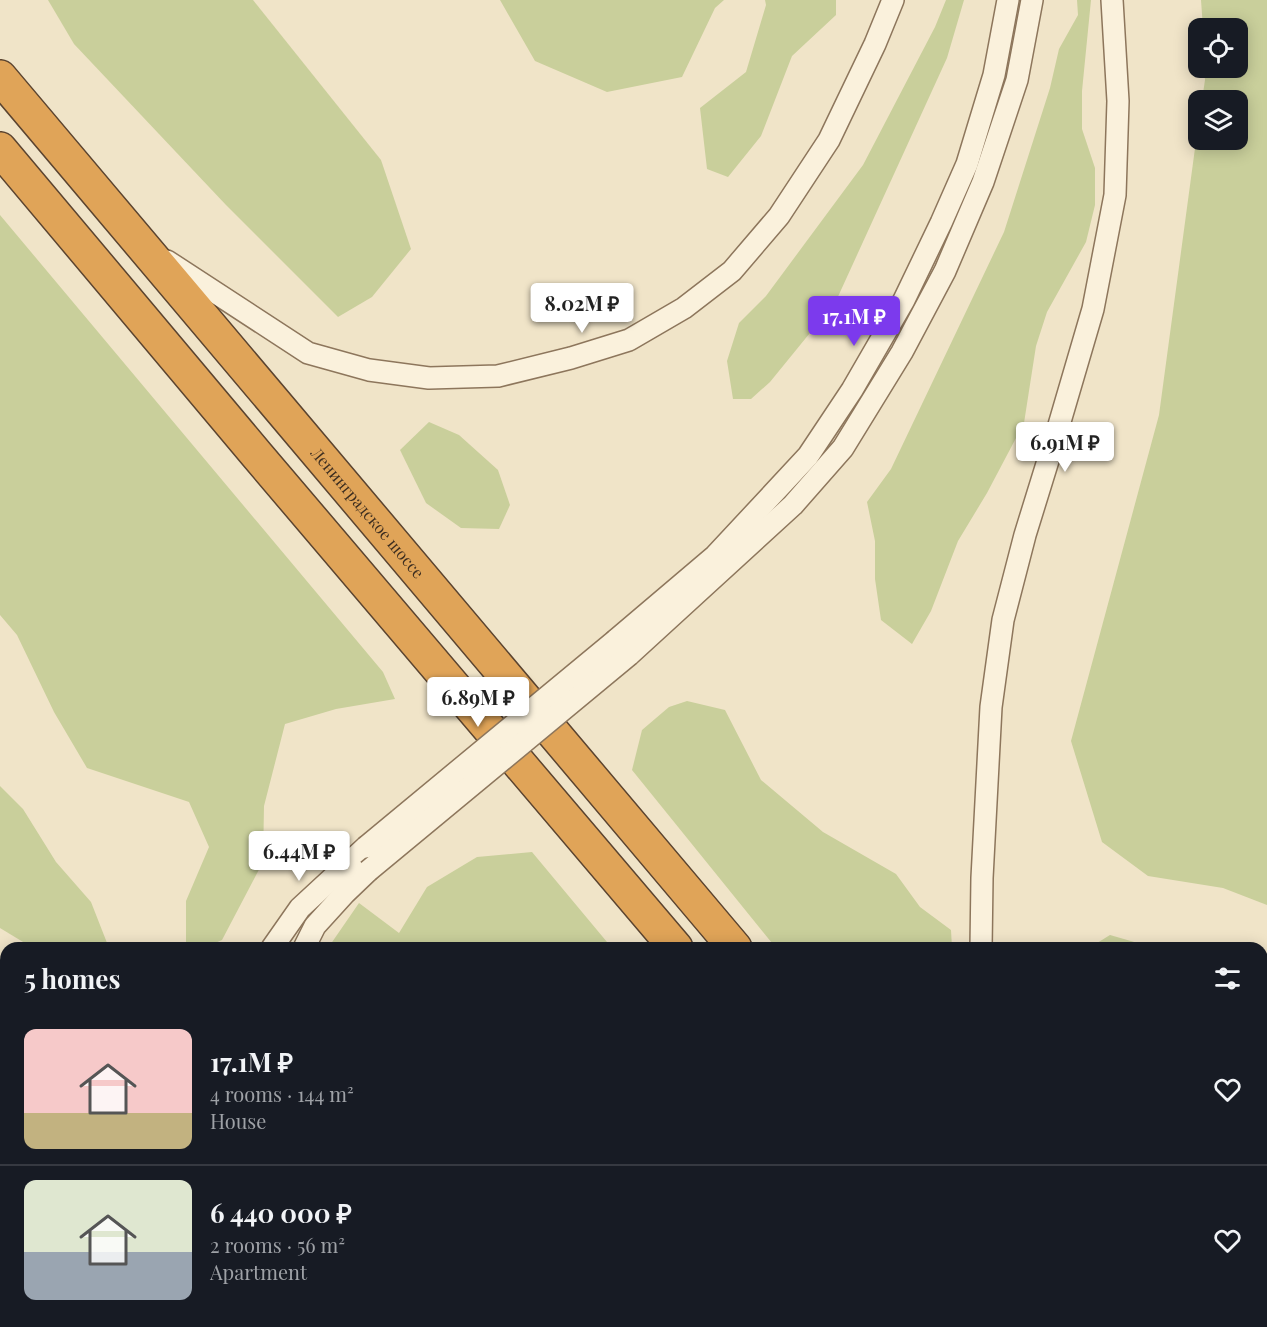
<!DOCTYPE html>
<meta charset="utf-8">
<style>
:root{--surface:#171b24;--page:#242831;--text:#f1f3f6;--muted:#9ea1a6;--line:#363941;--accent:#7c3aed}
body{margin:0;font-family:"Playfair Display",serif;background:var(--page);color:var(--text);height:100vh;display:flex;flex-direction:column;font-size:22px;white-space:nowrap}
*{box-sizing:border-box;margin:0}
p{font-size:20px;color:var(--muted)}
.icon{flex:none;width:33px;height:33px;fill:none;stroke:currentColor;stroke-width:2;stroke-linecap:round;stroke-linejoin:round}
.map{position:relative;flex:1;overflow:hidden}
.sheet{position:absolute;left:0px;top:942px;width:1268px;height:386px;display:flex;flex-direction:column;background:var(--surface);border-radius:18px 18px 0 0;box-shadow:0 3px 15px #0003}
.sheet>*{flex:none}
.buttons{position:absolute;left:1188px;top:18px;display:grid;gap:12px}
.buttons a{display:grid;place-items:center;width:60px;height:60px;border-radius:12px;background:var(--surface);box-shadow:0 3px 15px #0003;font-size:30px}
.price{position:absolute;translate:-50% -51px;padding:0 14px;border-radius:6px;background:#fff;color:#222;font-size:20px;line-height:39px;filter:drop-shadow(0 2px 3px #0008)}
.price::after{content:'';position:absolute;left:50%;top:36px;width:18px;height:14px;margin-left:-9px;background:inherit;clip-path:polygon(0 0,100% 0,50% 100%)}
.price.on{background:var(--accent);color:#fff}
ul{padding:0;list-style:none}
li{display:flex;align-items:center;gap:18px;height:150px;padding:0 24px}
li+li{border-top:2px solid var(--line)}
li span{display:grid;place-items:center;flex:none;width:168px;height:120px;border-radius:12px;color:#555}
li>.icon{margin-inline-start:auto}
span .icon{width:72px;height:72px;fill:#fffc;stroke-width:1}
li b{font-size:26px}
h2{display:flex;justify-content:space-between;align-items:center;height:72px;padding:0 24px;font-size:26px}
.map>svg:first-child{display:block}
</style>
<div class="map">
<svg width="1267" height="1327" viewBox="0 0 1267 1327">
<rect width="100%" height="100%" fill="#f0e4c8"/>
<g fill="#c9cf9b">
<polygon points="48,0 253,0 381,160 411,249 372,297 338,317 226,205 74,44"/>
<polygon points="500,0 724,0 715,8 682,77 607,92 535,61"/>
<polygon points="765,0 836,0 836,15 792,56 761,136 728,177 707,169 700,108 746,72 766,5"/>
<polygon points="946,0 964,0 947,58 836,301 770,382 751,399 733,399 727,361 739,323 766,296 863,165 935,27"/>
<polygon points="1077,0 1091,0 1082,91 1082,129 1095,168 1095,205 1086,242 1047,312 1036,346 1024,423 987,493 958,541 931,611 912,644 881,620 875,579 875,541 867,502 891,469 1004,232 1050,88 1059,49 1078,15"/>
<polygon points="1201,0 1267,0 1267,905 1223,888 1148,876 1102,842 1071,741 1159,415 1198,126 1198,140 1238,140 1238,100 1202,100 1205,80 1204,68 1238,68 1238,28 1203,28"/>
<polygon points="0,215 383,672 395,699 336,709 285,724 264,806 263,862 222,940 204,948 186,948 186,901 209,847 189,802 87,768 54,712 17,635 0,615"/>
<polygon points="429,422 459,435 498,470 510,505 499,529 461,528 426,503 400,450"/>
<polygon points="687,701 725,710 761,780 823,832 896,874 920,907 951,930 952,948 776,948 632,770 642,730 669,707"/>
<polygon points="0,786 23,809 56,862 91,902 109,948 33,948 0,928"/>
<polygon points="532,852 612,948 328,948 359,903 399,933 427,887 477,857"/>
<polygon points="1110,935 1155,948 1089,948"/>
<polygon points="1262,970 1267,973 1267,1327 1129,1327 1124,1322 1262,1322"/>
<polygon points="317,1322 922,1322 926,1327 320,1327"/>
</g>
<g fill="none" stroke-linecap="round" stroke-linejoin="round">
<defs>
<g id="street">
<polyline points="167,261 308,353 369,370 429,378 498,376 571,358 629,340 684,308 732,271 779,216 829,140 875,44 893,0"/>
<polyline points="616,640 715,556 808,456 852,390 904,300 941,223 967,164 994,75 1008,0"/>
<polyline points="629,655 793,505 843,448 902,352 945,271 983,182 1017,80 1032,0"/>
<polyline points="272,948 300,908 366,847"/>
<polyline points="304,948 315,926 345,893 368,871"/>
<polyline points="981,948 982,878 991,707 1003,620 1025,535 1059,425 1093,309 1115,195 1118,101 1112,0"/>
<polyline points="257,1322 260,1327"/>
<polyline points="285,1322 288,1327"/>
</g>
<g id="highway">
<path id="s1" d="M0,77L735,948"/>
<polyline points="0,149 257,455 676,948"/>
<polyline points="993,1322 998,1327"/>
<polyline points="1049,1322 1054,1327"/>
</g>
</defs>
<use href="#street" stroke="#8d765c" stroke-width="24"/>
<use href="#highway" stroke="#5b4430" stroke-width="36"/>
<use href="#street" stroke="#faf1dc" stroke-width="21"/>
<use href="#highway" stroke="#e0a458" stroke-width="33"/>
<defs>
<g id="street-bridge">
<polyline points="366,847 616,640"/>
<polyline points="368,871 629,655"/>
</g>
</defs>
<use href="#street-bridge" stroke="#8d765c" stroke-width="24" stroke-linecap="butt"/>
<use href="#street-bridge" stroke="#faf1dc" stroke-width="21"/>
</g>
<g text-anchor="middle" stroke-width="6" stroke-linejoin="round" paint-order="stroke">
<g font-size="16" fill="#3d2e20" stroke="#f7eed8">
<text dy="6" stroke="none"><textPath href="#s1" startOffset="570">Ленинградское шоссе</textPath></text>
</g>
</g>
</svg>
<div class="buttons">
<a><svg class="icon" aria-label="locate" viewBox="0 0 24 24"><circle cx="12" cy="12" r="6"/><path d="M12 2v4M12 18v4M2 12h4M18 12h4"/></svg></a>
<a><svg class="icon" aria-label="layers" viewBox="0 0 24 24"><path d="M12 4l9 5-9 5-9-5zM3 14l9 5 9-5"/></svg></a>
</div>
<b class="price" style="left:582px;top:334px">8.02M ₽</b>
<b class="price on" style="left:854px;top:347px">17.1M ₽</b>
<b class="price" style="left:1065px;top:473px">6.91M ₽</b>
<b class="price" style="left:478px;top:728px">6.89M ₽</b>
<b class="price" style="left:299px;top:882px">6.44M ₽</b>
<section class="sheet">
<h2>5 homes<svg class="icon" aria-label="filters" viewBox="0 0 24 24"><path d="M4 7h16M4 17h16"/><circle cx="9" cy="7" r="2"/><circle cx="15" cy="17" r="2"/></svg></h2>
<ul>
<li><span style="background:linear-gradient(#f6c9c9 70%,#c2b280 0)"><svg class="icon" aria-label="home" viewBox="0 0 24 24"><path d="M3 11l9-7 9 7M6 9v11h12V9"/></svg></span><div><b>17.1M ₽</b><p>4 rooms · 144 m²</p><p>House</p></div><svg class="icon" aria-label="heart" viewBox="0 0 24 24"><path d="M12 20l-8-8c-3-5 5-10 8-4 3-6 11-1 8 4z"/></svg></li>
<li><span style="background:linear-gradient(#dfe7d0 60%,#9aa5b1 0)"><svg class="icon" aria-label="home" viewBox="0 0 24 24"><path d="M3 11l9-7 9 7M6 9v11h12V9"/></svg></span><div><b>6 440 000 ₽</b><p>2 rooms · 56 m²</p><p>Apartment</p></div><svg class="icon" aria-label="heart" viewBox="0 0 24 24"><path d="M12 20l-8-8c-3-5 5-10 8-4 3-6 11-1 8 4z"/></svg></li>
</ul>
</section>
</div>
